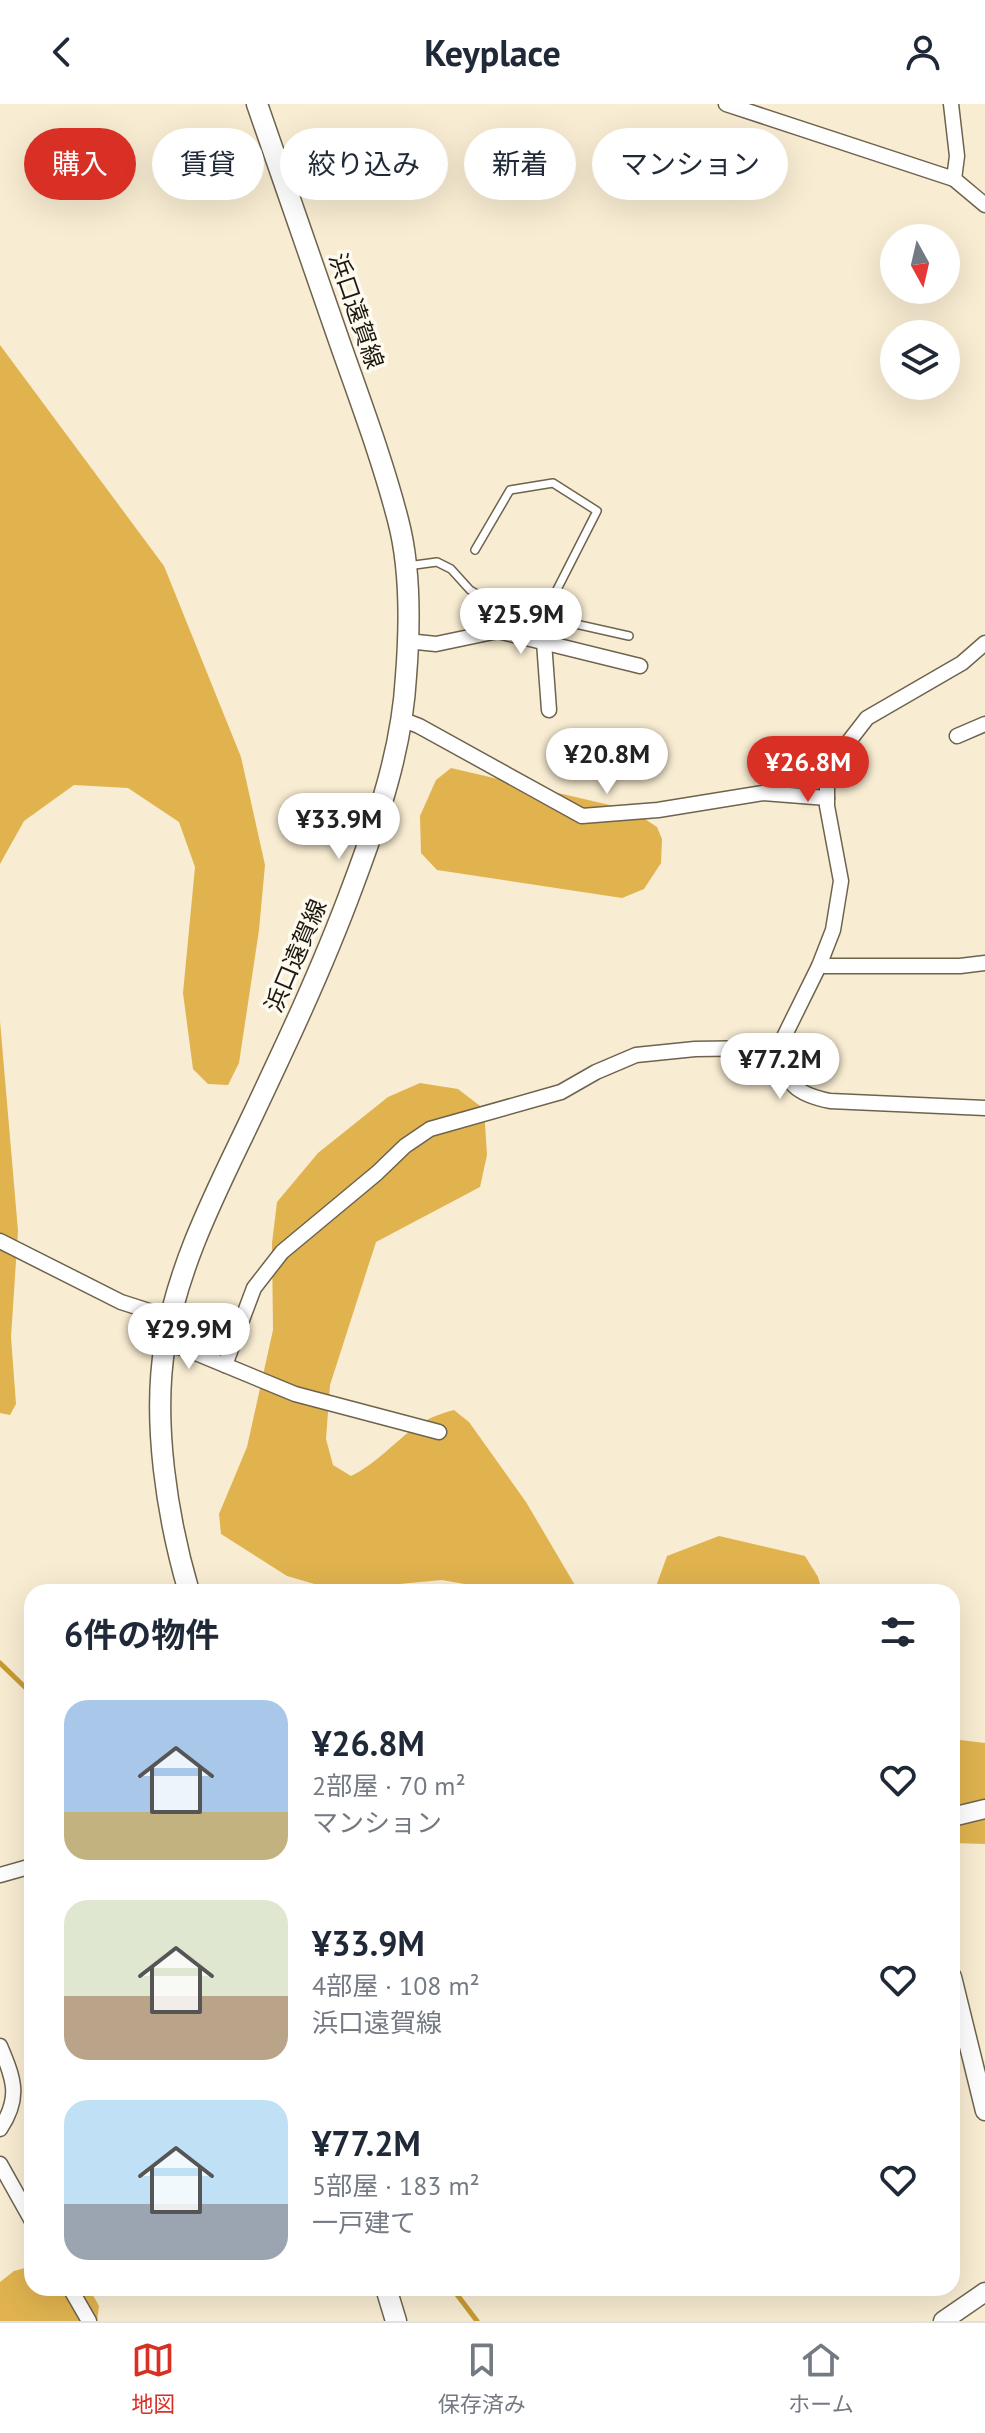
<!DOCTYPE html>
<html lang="ja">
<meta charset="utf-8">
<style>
:root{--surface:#fff;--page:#f2f2f3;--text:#1f2937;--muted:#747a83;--line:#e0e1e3;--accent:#d93025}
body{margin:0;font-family:"PT Sans","Noto Sans JP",sans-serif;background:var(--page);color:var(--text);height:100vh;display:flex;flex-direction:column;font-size:30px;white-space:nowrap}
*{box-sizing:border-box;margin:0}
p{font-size:26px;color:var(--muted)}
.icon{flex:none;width:44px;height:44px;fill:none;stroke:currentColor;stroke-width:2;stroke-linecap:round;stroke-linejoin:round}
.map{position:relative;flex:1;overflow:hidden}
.details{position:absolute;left:24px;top:1480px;width:936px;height:712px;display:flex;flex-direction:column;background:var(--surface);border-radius:24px;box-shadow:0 8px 32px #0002}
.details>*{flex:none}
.guide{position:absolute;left:24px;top:24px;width:938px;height:72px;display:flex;gap:16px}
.needle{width:52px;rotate:172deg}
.fabs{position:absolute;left:880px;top:120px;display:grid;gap:16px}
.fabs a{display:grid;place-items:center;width:80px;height:80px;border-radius:50%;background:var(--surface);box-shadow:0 8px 32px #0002;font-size:40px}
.price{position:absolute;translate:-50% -68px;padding:0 18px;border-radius:28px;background:#fff;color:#222;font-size:26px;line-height:52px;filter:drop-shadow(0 2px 4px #0008)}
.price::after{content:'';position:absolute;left:50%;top:48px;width:24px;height:18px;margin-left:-12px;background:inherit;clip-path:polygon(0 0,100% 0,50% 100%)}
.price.selected{background:var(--accent);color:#fff}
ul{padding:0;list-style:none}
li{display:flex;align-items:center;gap:24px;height:200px;padding:0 40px}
li span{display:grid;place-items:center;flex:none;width:224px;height:160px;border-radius:24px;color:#555}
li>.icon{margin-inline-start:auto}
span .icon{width:96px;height:96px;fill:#fffc;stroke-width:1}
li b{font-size:34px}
h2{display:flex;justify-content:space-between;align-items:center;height:96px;padding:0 40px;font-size:34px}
.chip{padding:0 28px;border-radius:36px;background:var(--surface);box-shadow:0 8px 32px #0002;font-size:28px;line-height:72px}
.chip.selected{background:var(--accent);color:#fff}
header{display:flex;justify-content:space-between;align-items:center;height:104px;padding:0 40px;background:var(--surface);font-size:36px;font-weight:800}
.tabs{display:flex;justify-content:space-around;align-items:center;height:112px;border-top:2px solid var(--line);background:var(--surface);font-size:22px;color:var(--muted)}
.tabs a{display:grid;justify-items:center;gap:4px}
.tabs .selected{color:var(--accent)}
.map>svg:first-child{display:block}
</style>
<header><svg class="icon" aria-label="back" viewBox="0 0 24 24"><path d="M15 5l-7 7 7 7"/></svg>Keyplace<svg class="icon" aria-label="person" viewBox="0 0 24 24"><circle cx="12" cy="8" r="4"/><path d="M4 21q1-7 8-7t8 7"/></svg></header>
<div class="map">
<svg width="985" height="2217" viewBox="0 0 985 2217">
<rect width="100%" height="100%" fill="#f8ecd2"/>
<g fill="#e0b34f">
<polygon points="0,241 164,462 241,653 265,761 259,826 239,959 228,981 208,980 193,965 183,889 195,763 179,718 128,684 74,681 24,717 0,760"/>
<polygon points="451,664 631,706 657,723 662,735 661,759 644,785 622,794 437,766 421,749 420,712 436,676"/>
<polygon points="0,917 18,1127 11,1233 16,1300 10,1311 0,1309"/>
<path d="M420,979L458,985L484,1005L487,1051L480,1083L376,1138L330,1281L326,1335L333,1361L351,1372C376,1360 391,1341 413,1325C425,1315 439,1310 454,1306L469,1318L526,1398L579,1488H480L476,1482L442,1476L335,1486L287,1472L221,1430L219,1410L247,1343L273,1226L272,1139L277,1098L318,1049L388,993Z"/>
<polygon points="719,1432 805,1452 818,1473 822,1488 654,1488 667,1452"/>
<polygon points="952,1635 985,1639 985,1740 952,1739"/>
<polygon points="32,2162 32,2184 89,2184 99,2202 97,2217 0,2217 0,2178 14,2167"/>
</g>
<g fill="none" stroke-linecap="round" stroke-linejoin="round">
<g stroke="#c79b33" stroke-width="5">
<polyline points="0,1559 32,1590"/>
<polyline points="452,2184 477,2217"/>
</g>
<defs>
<g id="service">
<polyline points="475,446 510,386 553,379 597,407 543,513"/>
<polyline points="407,462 437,458 451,465 470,486 500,503 629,532"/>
</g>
<g id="minor">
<polyline points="726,0 954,75 985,101"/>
<polyline points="951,0 957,52 954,75"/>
<polyline points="407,537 436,540 498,527 640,562"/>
<polyline points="544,538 549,606"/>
<path d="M985,539L962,559L867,614L843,645L827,680V702L841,777L833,826L819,862L777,947C787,980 795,990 830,997L985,1004"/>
<polyline points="401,615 419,622 582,712 658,706 763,689 827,694"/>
<polyline points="957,632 985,620"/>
<polyline points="819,862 960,862 985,859"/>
<polyline points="0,1137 121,1198 171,1214"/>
<polyline points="165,1240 186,1245 295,1290 439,1328"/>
<polyline points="225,1261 254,1184 282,1148 377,1069 405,1042 430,1025 561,988 596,968 636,951 695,945 767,944 777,947"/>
<polyline points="0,1771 32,1762"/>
<path d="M0,1942C14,1975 21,1994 0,2025"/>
<polyline points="0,2060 32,2117"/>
<polyline points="70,2184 89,2217"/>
</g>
<g id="tertiary">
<polyline points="952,1713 985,1705"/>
<polyline points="952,1873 985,2007"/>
<polyline points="943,2217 985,2188"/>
</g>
<g id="secondary">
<path d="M189,1488C167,1413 152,1317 165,1240C178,1162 214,1092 248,1021C285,943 322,865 352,784C378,715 402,646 406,572C410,522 411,465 398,416C381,350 356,286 334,222C308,148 282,74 257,0"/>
<polyline points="386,2184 396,2217"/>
</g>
</defs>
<use href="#service" stroke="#6e634d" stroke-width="10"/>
<use href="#minor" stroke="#6e634d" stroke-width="17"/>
<use href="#tertiary" stroke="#6e634d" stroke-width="21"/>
<use href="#secondary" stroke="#6e634d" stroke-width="23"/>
<use href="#service" stroke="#fff" stroke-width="7"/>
<use href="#minor" stroke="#fff" stroke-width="14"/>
<use href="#tertiary" stroke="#fff" stroke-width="18"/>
<use href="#secondary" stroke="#fff" stroke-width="20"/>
</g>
<g text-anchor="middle" stroke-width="7" stroke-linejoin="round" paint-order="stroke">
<g font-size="24" fill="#1e1910" stroke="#fffaf0">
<text transform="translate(356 207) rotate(71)" y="8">浜口遠賀線</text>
<text transform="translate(296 852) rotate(-67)" y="8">浜口遠賀線</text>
</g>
</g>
</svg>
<div class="fabs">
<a><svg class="needle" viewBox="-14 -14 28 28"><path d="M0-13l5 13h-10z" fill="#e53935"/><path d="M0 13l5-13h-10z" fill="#747a83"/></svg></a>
<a><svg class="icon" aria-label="layers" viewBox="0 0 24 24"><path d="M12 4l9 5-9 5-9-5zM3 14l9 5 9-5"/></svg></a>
</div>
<b class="price" style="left:521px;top:552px">¥25.9M</b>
<b class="price" style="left:607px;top:692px">¥20.8M</b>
<b class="price selected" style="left:808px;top:700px">¥26.8M</b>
<b class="price" style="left:339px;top:757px">¥33.9M</b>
<b class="price" style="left:780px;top:997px">¥77.2M</b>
<b class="price" style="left:189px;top:1267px">¥29.9M</b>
<div class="guide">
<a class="chip selected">購入</a>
<a class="chip">賃貸</a>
<a class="chip">絞り込み</a>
<a class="chip">新着</a>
<a class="chip">マンション</a>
</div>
<section class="details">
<h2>6件の物件<svg class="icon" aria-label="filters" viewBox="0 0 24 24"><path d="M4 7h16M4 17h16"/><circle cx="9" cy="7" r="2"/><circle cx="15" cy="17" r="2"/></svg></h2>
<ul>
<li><span style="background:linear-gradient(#a9c7e8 70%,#c2b280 0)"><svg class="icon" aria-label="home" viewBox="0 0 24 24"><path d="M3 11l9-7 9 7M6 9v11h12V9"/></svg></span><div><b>¥26.8M</b><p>2部屋 · 70 m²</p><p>マンション</p></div><svg class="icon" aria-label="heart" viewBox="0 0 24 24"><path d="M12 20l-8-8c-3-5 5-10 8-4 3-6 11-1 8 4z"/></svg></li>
<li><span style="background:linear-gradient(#dfe7d0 60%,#b9a48a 0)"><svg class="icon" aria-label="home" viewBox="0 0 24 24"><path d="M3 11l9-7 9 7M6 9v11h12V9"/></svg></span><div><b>¥33.9M</b><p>4部屋 · 108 m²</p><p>浜口遠賀線</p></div><svg class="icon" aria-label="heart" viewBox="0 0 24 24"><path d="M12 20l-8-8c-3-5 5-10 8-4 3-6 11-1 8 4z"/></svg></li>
<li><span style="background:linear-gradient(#bfe0f5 65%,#9aa5b1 0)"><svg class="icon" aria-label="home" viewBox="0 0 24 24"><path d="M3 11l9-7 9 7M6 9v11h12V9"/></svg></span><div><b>¥77.2M</b><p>5部屋 · 183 m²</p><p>一戸建て</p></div><svg class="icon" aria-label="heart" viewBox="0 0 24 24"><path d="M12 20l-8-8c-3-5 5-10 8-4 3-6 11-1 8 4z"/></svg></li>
</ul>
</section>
</div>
<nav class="tabs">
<a class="selected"><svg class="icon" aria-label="map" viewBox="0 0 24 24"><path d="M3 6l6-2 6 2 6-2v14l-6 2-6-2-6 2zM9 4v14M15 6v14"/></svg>地図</a>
<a><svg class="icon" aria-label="saved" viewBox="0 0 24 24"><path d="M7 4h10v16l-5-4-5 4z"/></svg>保存済み</a>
<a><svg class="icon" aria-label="home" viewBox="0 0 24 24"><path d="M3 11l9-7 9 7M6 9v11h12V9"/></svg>ホーム</a>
</nav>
